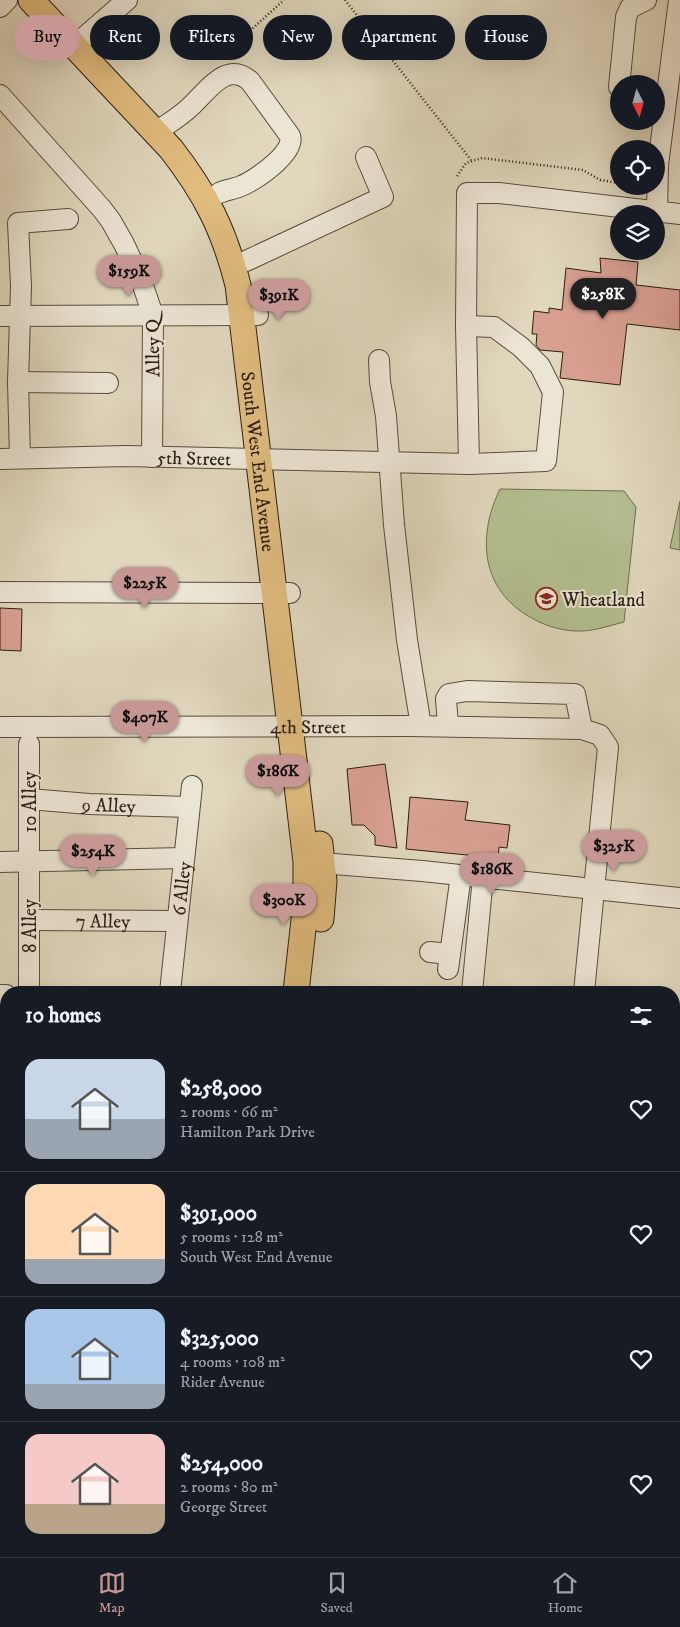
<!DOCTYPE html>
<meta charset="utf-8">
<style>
:root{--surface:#171b24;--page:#242831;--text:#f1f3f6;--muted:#9ea1a6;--line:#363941;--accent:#c59692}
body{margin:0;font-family:"IM FELL DW Pica",serif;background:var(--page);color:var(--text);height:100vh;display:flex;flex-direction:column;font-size:19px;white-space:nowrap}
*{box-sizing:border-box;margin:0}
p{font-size:16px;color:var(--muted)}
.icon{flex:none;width:28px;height:28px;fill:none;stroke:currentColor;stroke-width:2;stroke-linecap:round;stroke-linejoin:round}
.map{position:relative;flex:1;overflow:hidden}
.side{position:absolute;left:0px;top:986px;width:680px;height:571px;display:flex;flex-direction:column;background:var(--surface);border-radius:20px 20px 0 0;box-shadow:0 5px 20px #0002}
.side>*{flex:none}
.top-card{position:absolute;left:15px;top:15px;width:650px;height:45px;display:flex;gap:10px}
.needle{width:32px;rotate:174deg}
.buttons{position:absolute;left:610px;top:75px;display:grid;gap:10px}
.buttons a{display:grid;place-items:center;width:55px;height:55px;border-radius:50%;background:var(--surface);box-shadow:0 5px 20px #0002;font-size:25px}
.price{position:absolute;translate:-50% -42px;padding:0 11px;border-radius:18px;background:var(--accent);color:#111;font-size:16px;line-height:32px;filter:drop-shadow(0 1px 2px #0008)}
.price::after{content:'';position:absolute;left:50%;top:30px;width:15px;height:11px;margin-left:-8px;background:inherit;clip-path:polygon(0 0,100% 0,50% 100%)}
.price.current{background:#222;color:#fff}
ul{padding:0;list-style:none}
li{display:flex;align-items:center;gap:15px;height:125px;padding:0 25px}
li+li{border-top:1px solid var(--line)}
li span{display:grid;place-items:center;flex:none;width:140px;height:100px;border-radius:15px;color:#555}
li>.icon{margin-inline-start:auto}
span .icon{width:60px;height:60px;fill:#fffc;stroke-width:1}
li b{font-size:21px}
h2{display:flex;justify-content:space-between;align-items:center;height:60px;padding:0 25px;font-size:21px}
.pill{padding:0 18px;border-radius:22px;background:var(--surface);box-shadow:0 5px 20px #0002;font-size:18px;line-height:45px}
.pill.current{background:var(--accent);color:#111}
.dock{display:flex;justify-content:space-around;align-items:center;height:70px;border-top:1px solid var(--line);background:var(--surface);font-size:14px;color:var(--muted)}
.dock a{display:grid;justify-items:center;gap:2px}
.dock .current{color:var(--accent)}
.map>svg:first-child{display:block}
</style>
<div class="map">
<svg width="680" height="1557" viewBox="0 0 680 1557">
<rect width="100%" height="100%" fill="#e0d7bd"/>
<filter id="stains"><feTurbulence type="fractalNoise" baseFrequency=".004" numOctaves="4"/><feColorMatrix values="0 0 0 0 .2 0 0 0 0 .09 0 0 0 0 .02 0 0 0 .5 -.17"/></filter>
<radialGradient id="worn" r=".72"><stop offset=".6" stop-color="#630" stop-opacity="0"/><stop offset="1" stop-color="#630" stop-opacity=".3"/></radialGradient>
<g fill="#b3be90" stroke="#6e6e52">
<path d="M500,489L624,491L636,507L624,622C608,626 592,632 575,631C557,630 540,624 525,614C480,585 478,534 500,489Z"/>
<polygon points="680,501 680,550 670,548"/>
</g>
<g fill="#d9a092" stroke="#2a1f14">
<polygon points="600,258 638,262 636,285 680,290 680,330 627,324 620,385 560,378 563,352 540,350 536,345 537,334 532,334 534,311 549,313 549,308 562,310 566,268 601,273"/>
<polygon points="0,608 22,609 21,651 0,650"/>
<polygon points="385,764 397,848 375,845 375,836 364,825 352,825 347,769"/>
<polygon points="410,797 468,802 465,820 510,825 507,848 499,847 498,858 406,849"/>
</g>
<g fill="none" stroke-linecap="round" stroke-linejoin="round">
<defs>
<g id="minor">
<polyline points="0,7 7,0"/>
<polyline points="74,46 127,0"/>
<polyline points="619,87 626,17 630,8 646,0"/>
<polyline points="0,95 102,209 111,221 124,244 141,280 153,315 152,457"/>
<path d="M155,133C167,124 180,117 190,107C207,92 226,60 250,81L290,136C296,152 255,181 241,186C234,189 226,190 219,193"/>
<polyline points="657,211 658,165 679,0"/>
<polyline points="246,261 383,197 366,157"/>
<polyline points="0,316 258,315"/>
<polyline points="466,326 494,327 521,347 540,366 553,392 546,461 469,464"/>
<polyline points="379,360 380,382 386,416 394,525 407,640 421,726"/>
<polyline points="18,382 108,383"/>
<polyline points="20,458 18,382 21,286 18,223 68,219"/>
<path id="s1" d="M0,459L126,456L469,464L466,326L467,193H499L680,214"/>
<polyline points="0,592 290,593"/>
<polyline points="448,726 446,699 449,694 467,691 575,694 582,729"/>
<path id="s2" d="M0,727L411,726L582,729L600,735L608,747L584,992"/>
<path id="s3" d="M29,799L89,804L189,807"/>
<polyline points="0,862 184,858"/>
<polyline points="308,862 422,871 680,898"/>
<path id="s4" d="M29,920L177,921"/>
<polyline points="430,952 450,954"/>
<polyline points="448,969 461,875"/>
<polyline points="29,992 29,744"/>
<path id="s5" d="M170,992L192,786"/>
<polyline points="472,992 483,877"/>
<polyline points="0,995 6,995"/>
<polyline points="0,1131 6,1131"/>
<polyline points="674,1212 680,1213"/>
<polyline points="0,1263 6,1263"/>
<polyline points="674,1344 680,1345"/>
<polyline points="0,1398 6,1398"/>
<polyline points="674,1473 680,1431"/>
<polyline points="674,1518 680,1519"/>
<polyline points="0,1531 6,1531"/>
<polyline points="373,1551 423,1557"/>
<polyline points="622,1551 623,1557"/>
<polyline points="348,1557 349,1551"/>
<polyline points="507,1557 507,1551"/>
<polyline points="542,1557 543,1551"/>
<polyline points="660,1557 661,1551"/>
</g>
<g id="major">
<path id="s6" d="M31,0L171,149C206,194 224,230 238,285L306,862V902L296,992"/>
<polyline points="320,844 324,881 321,919"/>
<polyline points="248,1557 249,1551"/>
</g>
</defs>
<use href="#minor" stroke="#584d3e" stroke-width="22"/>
<use href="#major" stroke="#2a1f14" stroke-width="27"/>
<g stroke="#2a1f14" stroke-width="2.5" stroke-dasharray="1 2.5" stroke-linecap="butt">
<polyline points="345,0 471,160"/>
<polyline points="219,59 284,0"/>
<polyline points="457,176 466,163 482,158 583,170 600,180 619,183"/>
</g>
<use href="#minor" stroke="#ebe5d4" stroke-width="20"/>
<use href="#major" stroke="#e0bc7e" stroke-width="25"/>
</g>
<defs>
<symbol id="school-ring" viewBox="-11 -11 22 22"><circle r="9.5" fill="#ebe5d4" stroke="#8f2418" stroke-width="1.5"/><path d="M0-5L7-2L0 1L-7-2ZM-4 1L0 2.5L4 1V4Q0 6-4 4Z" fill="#8f2418"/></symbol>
</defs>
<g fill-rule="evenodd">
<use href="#school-ring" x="534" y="586" width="25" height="25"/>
</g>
<g text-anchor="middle" stroke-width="4" stroke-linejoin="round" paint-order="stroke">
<g font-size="19" fill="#2a1f14" stroke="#ebe5d4">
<text transform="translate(152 348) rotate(-91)" y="7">Alley Q</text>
<text dy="7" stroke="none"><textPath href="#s1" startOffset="194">5th Street</textPath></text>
<text dy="7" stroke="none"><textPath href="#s6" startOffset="535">South West End Avenue</textPath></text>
<text dy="7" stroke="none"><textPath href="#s2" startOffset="308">4th Street</textPath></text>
<text transform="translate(29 802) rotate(-90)" y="7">10 Alley</text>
<text dy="7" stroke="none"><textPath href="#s3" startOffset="80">9 Alley</textPath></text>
<text dy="7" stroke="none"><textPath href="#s5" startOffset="104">6 Alley</textPath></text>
<text dy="7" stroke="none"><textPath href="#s4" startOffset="74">7 Alley</textPath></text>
<text transform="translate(29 926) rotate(-90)" y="7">8 Alley</text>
</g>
<g font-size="19" fill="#2a1f14" stroke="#ebe5d4" text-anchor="start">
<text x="562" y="606">Wheatland</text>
</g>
</g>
<rect width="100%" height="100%" filter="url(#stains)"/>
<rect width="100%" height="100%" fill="url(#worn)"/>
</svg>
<div class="buttons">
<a><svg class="needle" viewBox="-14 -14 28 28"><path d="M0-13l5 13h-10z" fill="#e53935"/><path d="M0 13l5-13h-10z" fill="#9ea1a6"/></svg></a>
<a><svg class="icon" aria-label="locate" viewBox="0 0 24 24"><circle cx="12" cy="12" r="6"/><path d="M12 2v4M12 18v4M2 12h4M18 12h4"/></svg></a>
<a><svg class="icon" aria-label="layers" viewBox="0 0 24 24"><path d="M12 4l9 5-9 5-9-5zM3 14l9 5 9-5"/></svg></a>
</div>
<b class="price" style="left:129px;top:297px">$159K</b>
<b class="price current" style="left:603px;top:320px">$258K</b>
<b class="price" style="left:279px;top:321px">$391K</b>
<b class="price" style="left:145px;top:609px">$225K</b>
<b class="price" style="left:145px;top:743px">$407K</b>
<b class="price" style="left:278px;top:797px">$186K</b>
<b class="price" style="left:614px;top:872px">$325K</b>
<b class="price" style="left:93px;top:877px">$254K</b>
<b class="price" style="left:492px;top:895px">$186K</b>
<b class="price" style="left:284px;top:926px">$300K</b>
<div class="top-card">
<a class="pill current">Buy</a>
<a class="pill">Rent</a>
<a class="pill">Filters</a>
<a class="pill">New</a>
<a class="pill">Apartment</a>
<a class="pill">House</a>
</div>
<section class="side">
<h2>10 homes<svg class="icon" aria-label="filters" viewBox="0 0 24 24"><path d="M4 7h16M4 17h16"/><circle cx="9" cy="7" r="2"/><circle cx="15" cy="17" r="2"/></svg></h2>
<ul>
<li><span style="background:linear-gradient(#c9d6e8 60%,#9aa5b1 0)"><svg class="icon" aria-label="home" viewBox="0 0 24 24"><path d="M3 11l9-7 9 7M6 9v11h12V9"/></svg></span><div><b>$258,000</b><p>2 rooms · 66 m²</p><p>Hamilton Park Drive</p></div><svg class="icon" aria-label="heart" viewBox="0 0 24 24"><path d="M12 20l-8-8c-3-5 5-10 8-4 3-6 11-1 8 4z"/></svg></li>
<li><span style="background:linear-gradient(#ffd9b3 75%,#9aa5b1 0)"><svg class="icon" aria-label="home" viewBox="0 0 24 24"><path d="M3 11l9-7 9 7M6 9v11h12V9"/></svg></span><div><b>$391,000</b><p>5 rooms · 128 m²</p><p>South West End Avenue</p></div><svg class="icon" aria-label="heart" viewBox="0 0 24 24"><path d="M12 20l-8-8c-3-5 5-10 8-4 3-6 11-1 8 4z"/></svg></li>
<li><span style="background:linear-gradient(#a9c7e8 75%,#9aa5b1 0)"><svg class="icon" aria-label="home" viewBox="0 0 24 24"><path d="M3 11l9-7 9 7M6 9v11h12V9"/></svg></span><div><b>$325,000</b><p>4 rooms · 108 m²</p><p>Rider Avenue</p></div><svg class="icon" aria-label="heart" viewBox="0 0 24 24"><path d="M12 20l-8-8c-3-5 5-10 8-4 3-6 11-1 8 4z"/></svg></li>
<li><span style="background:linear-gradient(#f6c9c9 70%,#b9a48a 0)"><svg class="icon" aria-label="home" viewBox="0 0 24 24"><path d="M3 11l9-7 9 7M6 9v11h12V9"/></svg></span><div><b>$254,000</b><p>2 rooms · 80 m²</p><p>George Street</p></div><svg class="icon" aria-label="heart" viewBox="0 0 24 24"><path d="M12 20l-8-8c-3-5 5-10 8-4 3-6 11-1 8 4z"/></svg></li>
</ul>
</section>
</div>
<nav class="dock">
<a class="current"><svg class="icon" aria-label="map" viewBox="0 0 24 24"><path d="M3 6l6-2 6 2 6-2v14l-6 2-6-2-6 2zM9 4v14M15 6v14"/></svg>Map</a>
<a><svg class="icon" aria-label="saved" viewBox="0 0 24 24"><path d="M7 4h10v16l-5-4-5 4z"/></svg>Saved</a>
<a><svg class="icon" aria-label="home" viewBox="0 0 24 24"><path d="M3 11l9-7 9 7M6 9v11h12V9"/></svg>Home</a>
</nav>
